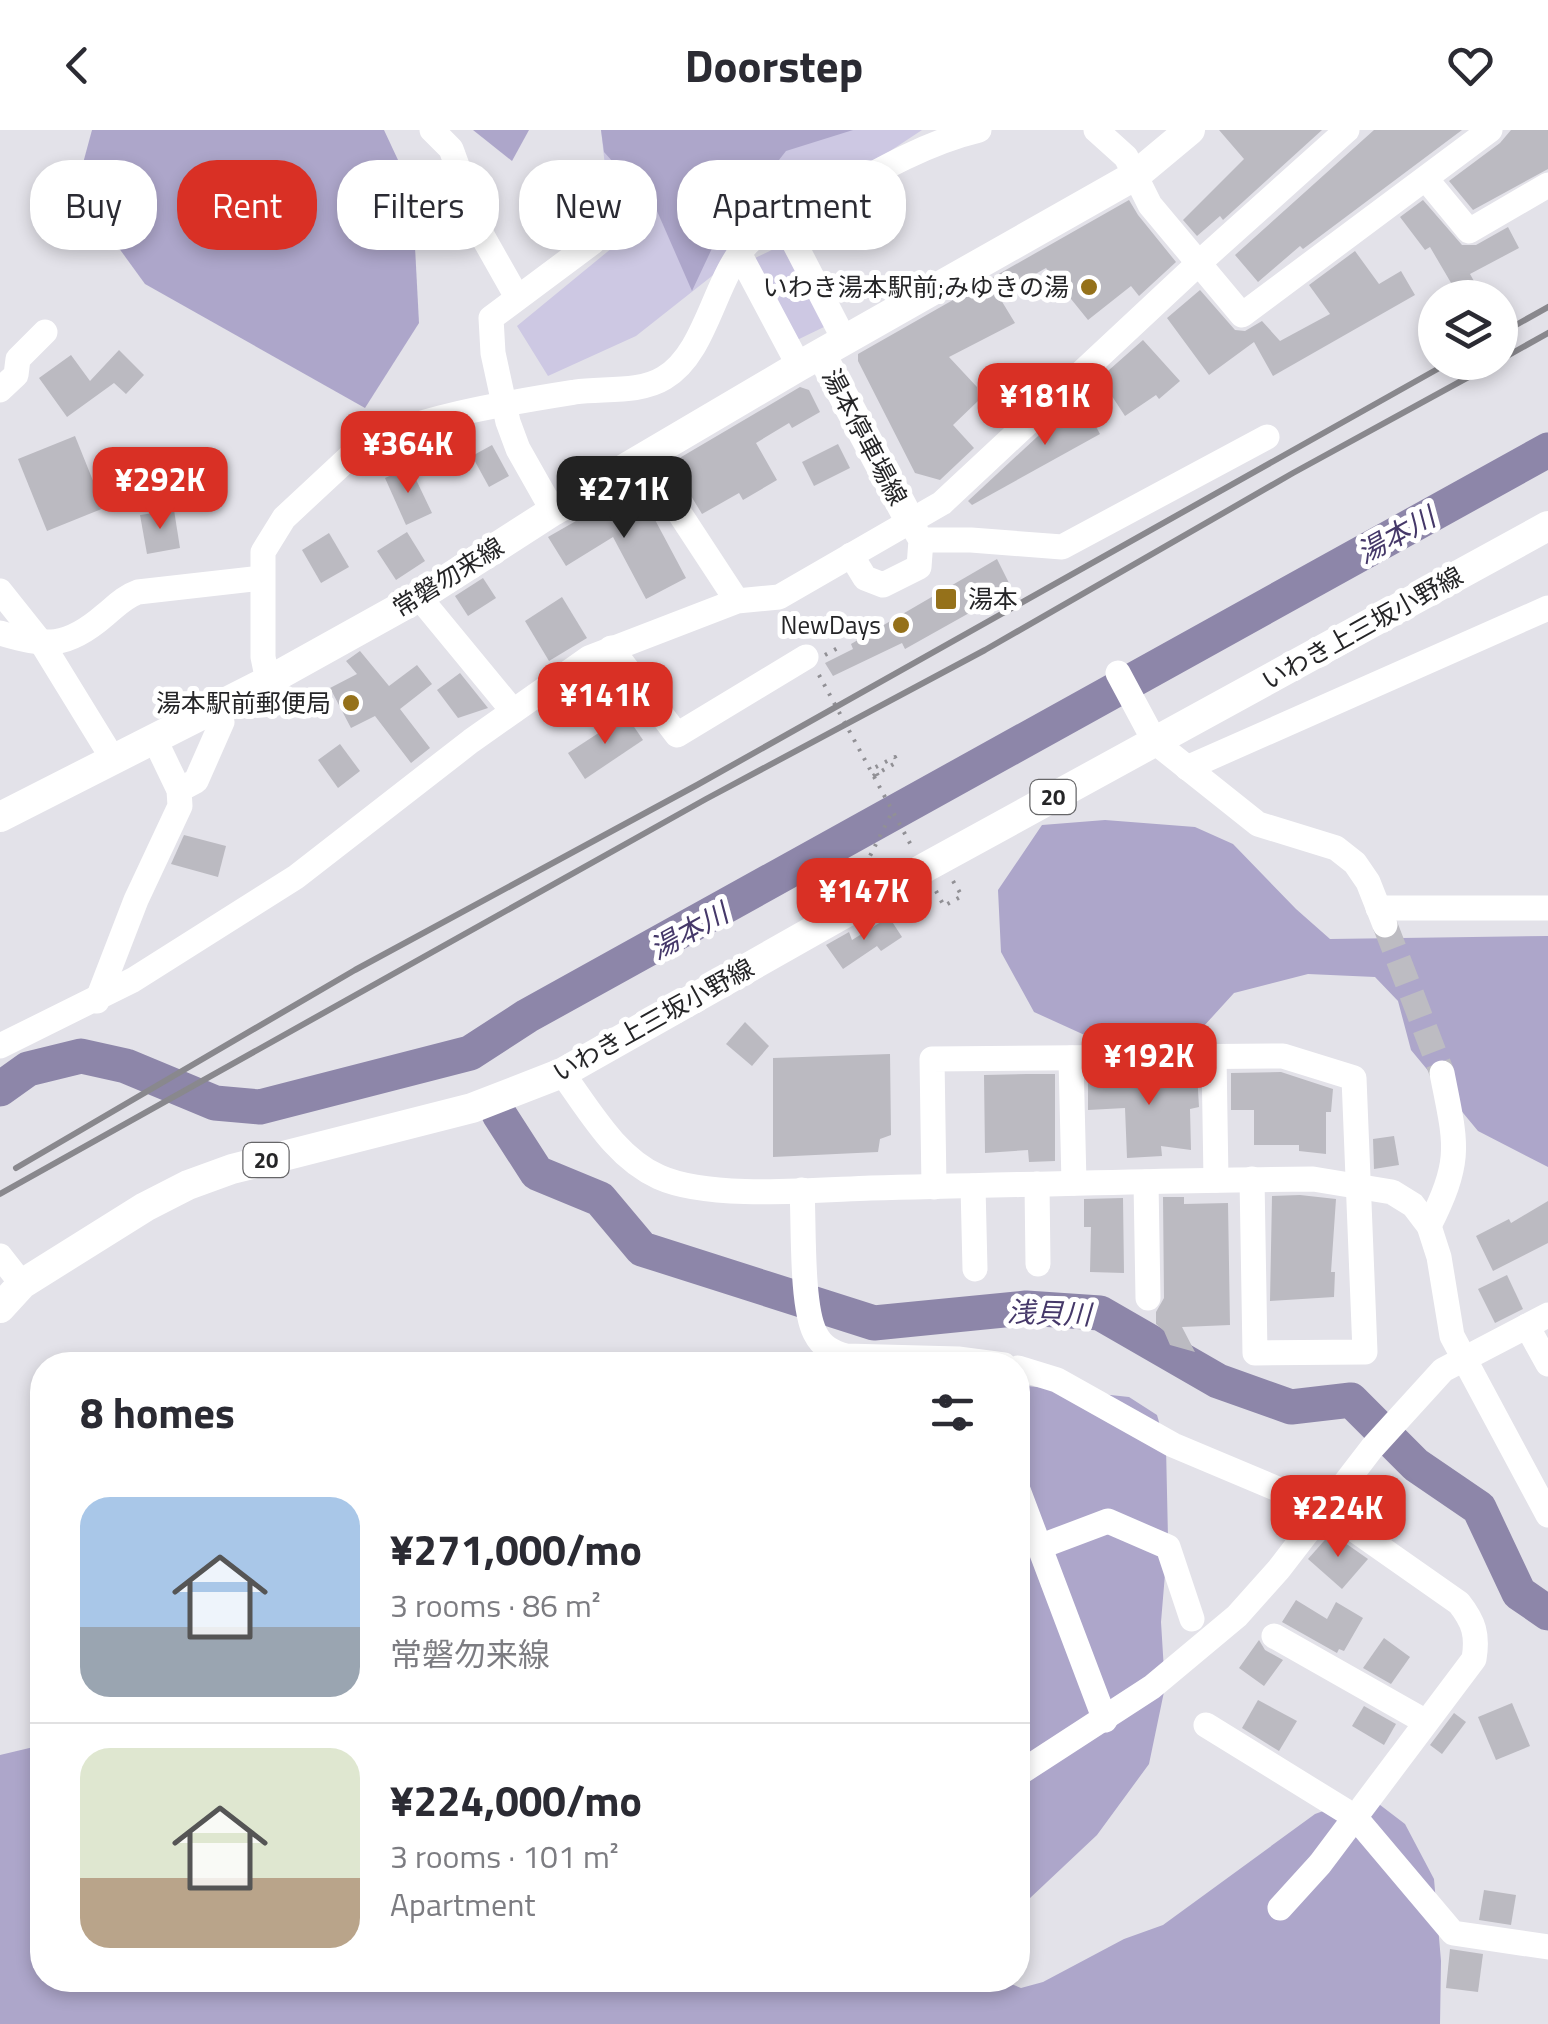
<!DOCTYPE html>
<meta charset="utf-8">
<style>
:root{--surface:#fff;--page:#f7f7f7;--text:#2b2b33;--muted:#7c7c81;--line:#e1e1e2;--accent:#d93025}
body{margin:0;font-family:"Titillium Web","Noto Sans JP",sans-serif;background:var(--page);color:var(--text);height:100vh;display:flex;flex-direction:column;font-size:38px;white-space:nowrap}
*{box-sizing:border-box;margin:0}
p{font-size:32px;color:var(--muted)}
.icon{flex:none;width:55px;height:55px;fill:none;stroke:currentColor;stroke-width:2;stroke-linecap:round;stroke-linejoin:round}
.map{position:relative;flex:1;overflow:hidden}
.panel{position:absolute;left:30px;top:1222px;width:1000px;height:640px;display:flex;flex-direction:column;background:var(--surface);border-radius:40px;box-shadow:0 5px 15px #0003}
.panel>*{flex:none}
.banner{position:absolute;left:30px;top:30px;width:1000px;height:90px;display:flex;gap:20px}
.buttons{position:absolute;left:1418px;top:150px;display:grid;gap:20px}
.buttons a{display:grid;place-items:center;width:100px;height:100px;border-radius:50%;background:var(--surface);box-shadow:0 5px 15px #0003;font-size:50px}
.price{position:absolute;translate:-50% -85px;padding:0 22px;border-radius:20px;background:var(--accent);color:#fff;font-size:32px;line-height:65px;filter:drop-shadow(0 2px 5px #0008)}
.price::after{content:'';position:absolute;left:50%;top:60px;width:30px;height:22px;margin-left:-15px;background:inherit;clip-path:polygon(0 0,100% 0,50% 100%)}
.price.selected{background:#222;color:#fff}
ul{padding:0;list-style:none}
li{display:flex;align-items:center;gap:30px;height:250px;padding:0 50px}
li+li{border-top:2px solid var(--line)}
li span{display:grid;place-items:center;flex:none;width:280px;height:200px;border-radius:30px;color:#555}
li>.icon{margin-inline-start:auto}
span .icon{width:120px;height:120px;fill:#fffc;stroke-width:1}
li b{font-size:42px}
h2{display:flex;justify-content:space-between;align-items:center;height:120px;padding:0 50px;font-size:42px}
.pill{padding:0 35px;border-radius:40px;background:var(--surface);box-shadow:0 5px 15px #0003;font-size:35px;line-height:90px}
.pill.selected{background:var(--accent);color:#fff}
header{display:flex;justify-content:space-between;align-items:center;height:130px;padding:0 50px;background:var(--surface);font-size:45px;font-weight:700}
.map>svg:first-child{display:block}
</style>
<header><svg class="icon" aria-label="back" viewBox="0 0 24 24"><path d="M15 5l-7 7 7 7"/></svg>Doorstep<svg class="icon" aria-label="heart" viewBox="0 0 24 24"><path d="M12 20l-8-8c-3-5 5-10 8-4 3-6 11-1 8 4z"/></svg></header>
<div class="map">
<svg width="1548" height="1894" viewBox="0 0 1548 1894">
<rect width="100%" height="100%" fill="#e3e2e9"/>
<g fill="#cdc8e3">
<polygon points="601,0 922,0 769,101 636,206 548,246 517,196 657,81 629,45 607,54"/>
<polygon points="784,114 826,196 795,211 753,129"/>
</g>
<g fill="#ada6ca">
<polygon points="92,0 384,0 412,60 419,193 365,278 145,154 76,59"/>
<polygon points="473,0 529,0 512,31"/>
<polygon points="601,0 853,0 786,21 715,112 692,161 657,81 604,22"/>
<polygon points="1105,690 1195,697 1233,714 1296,779 1330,809 1548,806 1548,1037 1478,1001 1411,920 1398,871 1375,847 1308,844 1234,863 1193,908 1133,927 1034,882 1001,822 998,760 1042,695"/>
<polygon points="640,1222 710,1235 515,1235 559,1223"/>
<polygon points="1018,1255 1129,1267 1157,1285 1166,1317 1168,1408 1161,1492 1165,1557 1149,1634 1097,1705 1029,1769 1018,1787"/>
<polygon points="42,1615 42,1850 1002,1850 1021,1858 1043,1852 1124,1809 1163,1795 1315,1684 1367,1665 1405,1694 1434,1749 1441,1831 1440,1894 0,1894 0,1625"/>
</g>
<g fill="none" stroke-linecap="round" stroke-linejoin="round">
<g stroke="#8d86a9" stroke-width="35">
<polyline points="0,959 28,939 81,926 126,936 215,973 260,977 470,923 527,886 1548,320"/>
<polyline points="499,984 537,1043 600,1069 642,1119 874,1193 1026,1178 1100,1183 1218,1251 1291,1277 1351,1270 1416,1335 1479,1378 1519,1463 1548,1483"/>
</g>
</g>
<g fill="#bbbac1">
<polygon points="1219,0 1322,0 1223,90 1220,86 1197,106 1183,90 1244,29"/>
<polygon points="1374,0 1462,0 1303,119 1300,116 1258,152 1235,125"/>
<polygon points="1511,0 1548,0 1548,39 1473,80 1449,51 1500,13"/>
<polygon points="1129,70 1138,85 1176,132 1139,166 1131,156 1088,190 1046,138 998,165 1015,193 949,227 977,257 978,271 953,295 974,318 940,350 915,343 858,231 858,224"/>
<polygon points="1423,70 1462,115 1476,115 1508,97 1519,118 1470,144 1475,153 1457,163 1430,117 1425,120 1400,87"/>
<polygon points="1355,121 1379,154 1401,141 1415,165 1273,246 1254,212 1209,245 1167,188 1200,160 1235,200 1245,201 1262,191 1280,211 1330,184 1309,155"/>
<polygon points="1143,210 1180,251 1159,269 1156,265 1125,286 1100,248"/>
<polygon points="119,220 144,245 126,264 114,253 67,287 39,248 71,225 90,251"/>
<polygon points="800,257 809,260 820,282 792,298 789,293 756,313 777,350 743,370 739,363 702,384 671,333"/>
<polygon points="1080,267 1100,304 972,375 968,371"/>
<polygon points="75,306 104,378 47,401 18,329"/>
<polygon points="838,314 850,338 814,356 802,332"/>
<polygon points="492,315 509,346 489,357 472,326"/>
<polygon points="410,337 432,383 406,395 385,348"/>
<polygon points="637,356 686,448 646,469 613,407 566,436 548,407"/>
<polygon points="174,380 180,418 147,424 140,385"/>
<polygon points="407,402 425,431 396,450 377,421"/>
<polygon points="329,403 349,437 321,453 302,420"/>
<polygon points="997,429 1012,459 905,519 902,513 833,546 825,533 853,519 851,514"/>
<polygon points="483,448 496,468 468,486 455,466"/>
<polygon points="562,467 587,508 549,531 525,491"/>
<polygon points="360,521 389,556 417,535 432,554 400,579 430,618 411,633 375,586 351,598 330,558 357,544 346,531"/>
<polygon points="460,543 488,578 458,588 437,560"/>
<polygon points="626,585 643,610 585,649 568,623"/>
<polygon points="340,614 360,641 338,658 318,630"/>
<polygon points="184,705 226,716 218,747 171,734"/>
<polygon points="889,787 902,807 881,821 877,816 843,839 826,815 849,802 852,810"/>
<polygon points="745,892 769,916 752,936 726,914"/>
<polygon points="890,924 891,1005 880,1009 878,1022 773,1027 773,928"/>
<polygon points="1281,942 1333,959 1331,982 1326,982 1326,1024 1299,1021 1299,1015 1254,1015 1254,980 1231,980 1231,943"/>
<polygon points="1197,943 1199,977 1190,979 1191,1020 1161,1016 1162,1026 1127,1028 1125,978 1088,980 1088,944"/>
<polygon points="1027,944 1055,944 1055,1031 1029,1032 1028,1020 985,1023 984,945"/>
<polygon points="1394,1006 1399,1035 1374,1039 1373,1009"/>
<polygon points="1300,1065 1336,1069 1331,1142 1335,1142 1334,1167 1270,1171 1272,1066"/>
<polygon points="1163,1067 1184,1067 1184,1074 1228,1073 1230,1195 1182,1197 1195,1222 1170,1215 1164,1201 1156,1194 1156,1182 1164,1168"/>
<polygon points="1123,1068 1124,1143 1090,1142 1091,1097 1084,1097 1084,1069"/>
<polygon points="1548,1071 1548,1113 1493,1141 1476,1106 1509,1089 1511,1093"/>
<polygon points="1507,1145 1523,1179 1495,1193 1478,1159"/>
<polygon points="1331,1403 1368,1429 1342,1459 1308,1429"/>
<polygon points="1296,1470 1327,1489 1336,1472 1363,1488 1344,1521 1339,1519 1337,1523 1282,1492"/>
<polygon points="1384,1508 1410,1527 1391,1554 1363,1538"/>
<polygon points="1259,1510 1265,1520 1283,1530 1264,1556 1239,1538"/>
<polygon points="1258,1570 1297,1591 1279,1621 1242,1598"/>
<polygon points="1512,1573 1530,1616 1496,1630 1478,1587"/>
<polygon points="1364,1576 1396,1594 1384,1615 1352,1596"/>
<polygon points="1454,1583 1466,1592 1442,1624 1430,1615"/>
<polygon points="1484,1760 1516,1765 1511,1795 1479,1790"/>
<polygon points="1450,1819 1483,1824 1478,1862 1446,1858"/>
</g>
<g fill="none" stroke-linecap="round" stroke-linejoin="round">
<polyline stroke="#bdbcc2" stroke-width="25" stroke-dasharray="25 12" stroke-linecap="butt" points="1385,795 1442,943"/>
<g stroke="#919095" stroke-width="4" stroke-dasharray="2.5 8" stroke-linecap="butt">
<polyline points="825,525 843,515"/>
<polyline points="819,545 912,717"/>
<polyline points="873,646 897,632 895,627 874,638 879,648"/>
<polyline points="866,744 863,740 892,682"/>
<polyline points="936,761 944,776 962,766 953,751"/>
</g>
<g stroke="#fff" stroke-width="25">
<polyline points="432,0 451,19 483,107 517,167"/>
<polyline points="1096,0 1126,27 1150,75 1242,185 1490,0"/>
<polyline points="1426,49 1469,101 1548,55"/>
<polyline points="784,93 845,211"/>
<polyline points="740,125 799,236"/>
<polyline points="0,260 16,245 18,229 45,202"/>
<polyline points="644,329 737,471"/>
<polyline points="553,381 518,319 508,292 493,223 491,188 593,112"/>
<polyline points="921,410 971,410 1062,417 1267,307"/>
<polyline points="851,425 865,448 883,455 919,437 921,410 912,395"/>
<polyline points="0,461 43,515 113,629"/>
<polyline points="419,467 513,581"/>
<path d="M0,503C46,517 67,518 105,485C116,476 124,467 138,462L262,448"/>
<polyline points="611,518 677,605 806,527"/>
<polyline points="1118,543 1155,612 1258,694 1336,718 1355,733 1368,752 1385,795"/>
<path d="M268,551L263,527V422L284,388L356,321C402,289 518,271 575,262C603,258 640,263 664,248C707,223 714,148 748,113C760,101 785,92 801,84C858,53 916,15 979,0"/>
<polyline points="1187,638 1548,478"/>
<polyline points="179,660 196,651 222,592 214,576"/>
<polyline points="1378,778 1548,778"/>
<polyline points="97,871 136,770 180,676 179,660 154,608"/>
<polyline points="0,916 133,850 296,747 471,611 589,528 737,471 779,467 942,373 1200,132 1347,0"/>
<polyline points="1214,926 1216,1050"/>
<polyline points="1071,928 1074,1053"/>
<path d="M562,943C590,981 615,1027 659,1047C710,1070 815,1060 871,1058C1019,1055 1166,1050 1313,1049L1392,1062L1413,1075L1429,1096L1439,1127L1452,1206L1548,1385"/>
<polyline points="1146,1052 1148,1168"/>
<polyline points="1037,1054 1038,1134"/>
<polyline points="973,1056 975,1139"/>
<polyline points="934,1057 932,929 1283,926 1354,948 1365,1222 1255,1223 1252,1049"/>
<path d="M802,1060C804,1095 801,1175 815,1203C822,1217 832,1222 846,1226L958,1229L1004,1235"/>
<path d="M1429,1096C1463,1028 1456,1015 1442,943"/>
<polyline points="0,1126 22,1154"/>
<polyline points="1527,1196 1548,1234"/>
<path d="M1018,1238L1057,1250L1173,1315L1325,1379L1459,1473C1474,1492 1478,1505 1474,1529L1320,1734L1280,1778"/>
<polyline points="1018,1360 1105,1590"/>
<polyline points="1039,1417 1108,1391 1168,1417 1192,1489"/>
<polyline points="1274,1506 1426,1592"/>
<polyline points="1206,1595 1355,1687 1453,1803 1548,1817"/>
<polyline points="1018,1644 1152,1557 1237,1486 1279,1439 1372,1318 1443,1240 1548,1185"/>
</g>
<g stroke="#fff" stroke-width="30">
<polyline points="821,224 910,391"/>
<polyline points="0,687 268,551 419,467 553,381 799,236 1136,45 1190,0"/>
<polyline points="0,1178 22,1154 145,1077 188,1055 232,1039 472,978 562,943 926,737 1548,396"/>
</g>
<g stroke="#89888d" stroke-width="6">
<polyline points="1500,204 1548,177"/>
<polyline points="1500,230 1548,203"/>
<polyline points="16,1038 355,840 697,655 1450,232"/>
<polyline points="0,1064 706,669 985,520 1293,343 1496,232"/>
</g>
</g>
<g fill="#95711a" stroke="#fff" stroke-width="4">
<circle cx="1089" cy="157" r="10"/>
<rect x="934" y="457" width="24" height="24" rx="5"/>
<circle cx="901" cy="495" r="10"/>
<circle cx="351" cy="573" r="10"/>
</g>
<g text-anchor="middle" stroke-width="10" stroke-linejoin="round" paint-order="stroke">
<g fill="#fff" stroke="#666668" stroke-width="2.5">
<rect x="1030.5" y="650" width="45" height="34" rx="8"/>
<rect x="243.5" y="1013" width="45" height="34" rx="8"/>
</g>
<g font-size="22" font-weight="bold" fill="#252527">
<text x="1053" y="675">20</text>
<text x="266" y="1038">20</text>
</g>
<g font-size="25" fill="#252527" stroke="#fff" text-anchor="end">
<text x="1069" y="166">いわき湯本駅前;みゆきの湯</text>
<text x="968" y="478" text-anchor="start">湯本</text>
<text x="881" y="504">NewDays</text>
<text x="331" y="582">湯本駅前郵便局</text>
</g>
<g font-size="25" fill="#252527" stroke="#fff">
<text transform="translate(865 307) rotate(62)" y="9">湯本停車場線</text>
<text transform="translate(448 447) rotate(-32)" y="9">常磐勿来線</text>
<text transform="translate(1362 498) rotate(-29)" y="9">いわき上三坂小野線</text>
<text transform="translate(653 890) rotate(-29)" y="9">いわき上三坂小野線</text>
</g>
<g font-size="28" font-style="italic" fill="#453869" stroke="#fff">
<text transform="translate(1396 405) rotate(-29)" y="10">湯本川</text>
<text transform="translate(689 801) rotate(-29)" y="10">湯本川</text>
<text transform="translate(1049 1183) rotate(2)" y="10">浅貝川</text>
</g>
</g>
</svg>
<div class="buttons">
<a><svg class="icon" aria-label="layers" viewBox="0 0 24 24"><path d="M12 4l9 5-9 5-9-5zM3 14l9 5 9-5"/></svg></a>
</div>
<b class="price" style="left:1045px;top:318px">¥181K</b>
<b class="price" style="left:408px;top:366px">¥364K</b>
<b class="price" style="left:160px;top:402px">¥292K</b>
<b class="price selected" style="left:624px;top:411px">¥271K</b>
<b class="price" style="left:605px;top:617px">¥141K</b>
<b class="price" style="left:864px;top:813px">¥147K</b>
<b class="price" style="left:1149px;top:978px">¥192K</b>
<b class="price" style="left:1338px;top:1430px">¥224K</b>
<div class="banner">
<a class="pill">Buy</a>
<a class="pill selected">Rent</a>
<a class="pill">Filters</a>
<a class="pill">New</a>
<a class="pill">Apartment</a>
</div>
<section class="panel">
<h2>8 homes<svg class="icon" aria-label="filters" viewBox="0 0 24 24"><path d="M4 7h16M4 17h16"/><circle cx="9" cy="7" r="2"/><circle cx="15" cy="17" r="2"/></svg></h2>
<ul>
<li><span style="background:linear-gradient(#a9c7e8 65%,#9aa5b1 0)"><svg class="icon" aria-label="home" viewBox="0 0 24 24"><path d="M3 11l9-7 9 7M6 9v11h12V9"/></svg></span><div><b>¥271,000/mo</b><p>3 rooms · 86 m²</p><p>常磐勿来線</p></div></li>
<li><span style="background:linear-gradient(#dfe7d0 65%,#b9a48a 0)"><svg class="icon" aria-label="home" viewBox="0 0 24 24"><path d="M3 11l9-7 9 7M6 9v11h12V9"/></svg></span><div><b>¥224,000/mo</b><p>3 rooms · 101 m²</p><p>Apartment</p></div></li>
</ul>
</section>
</div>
